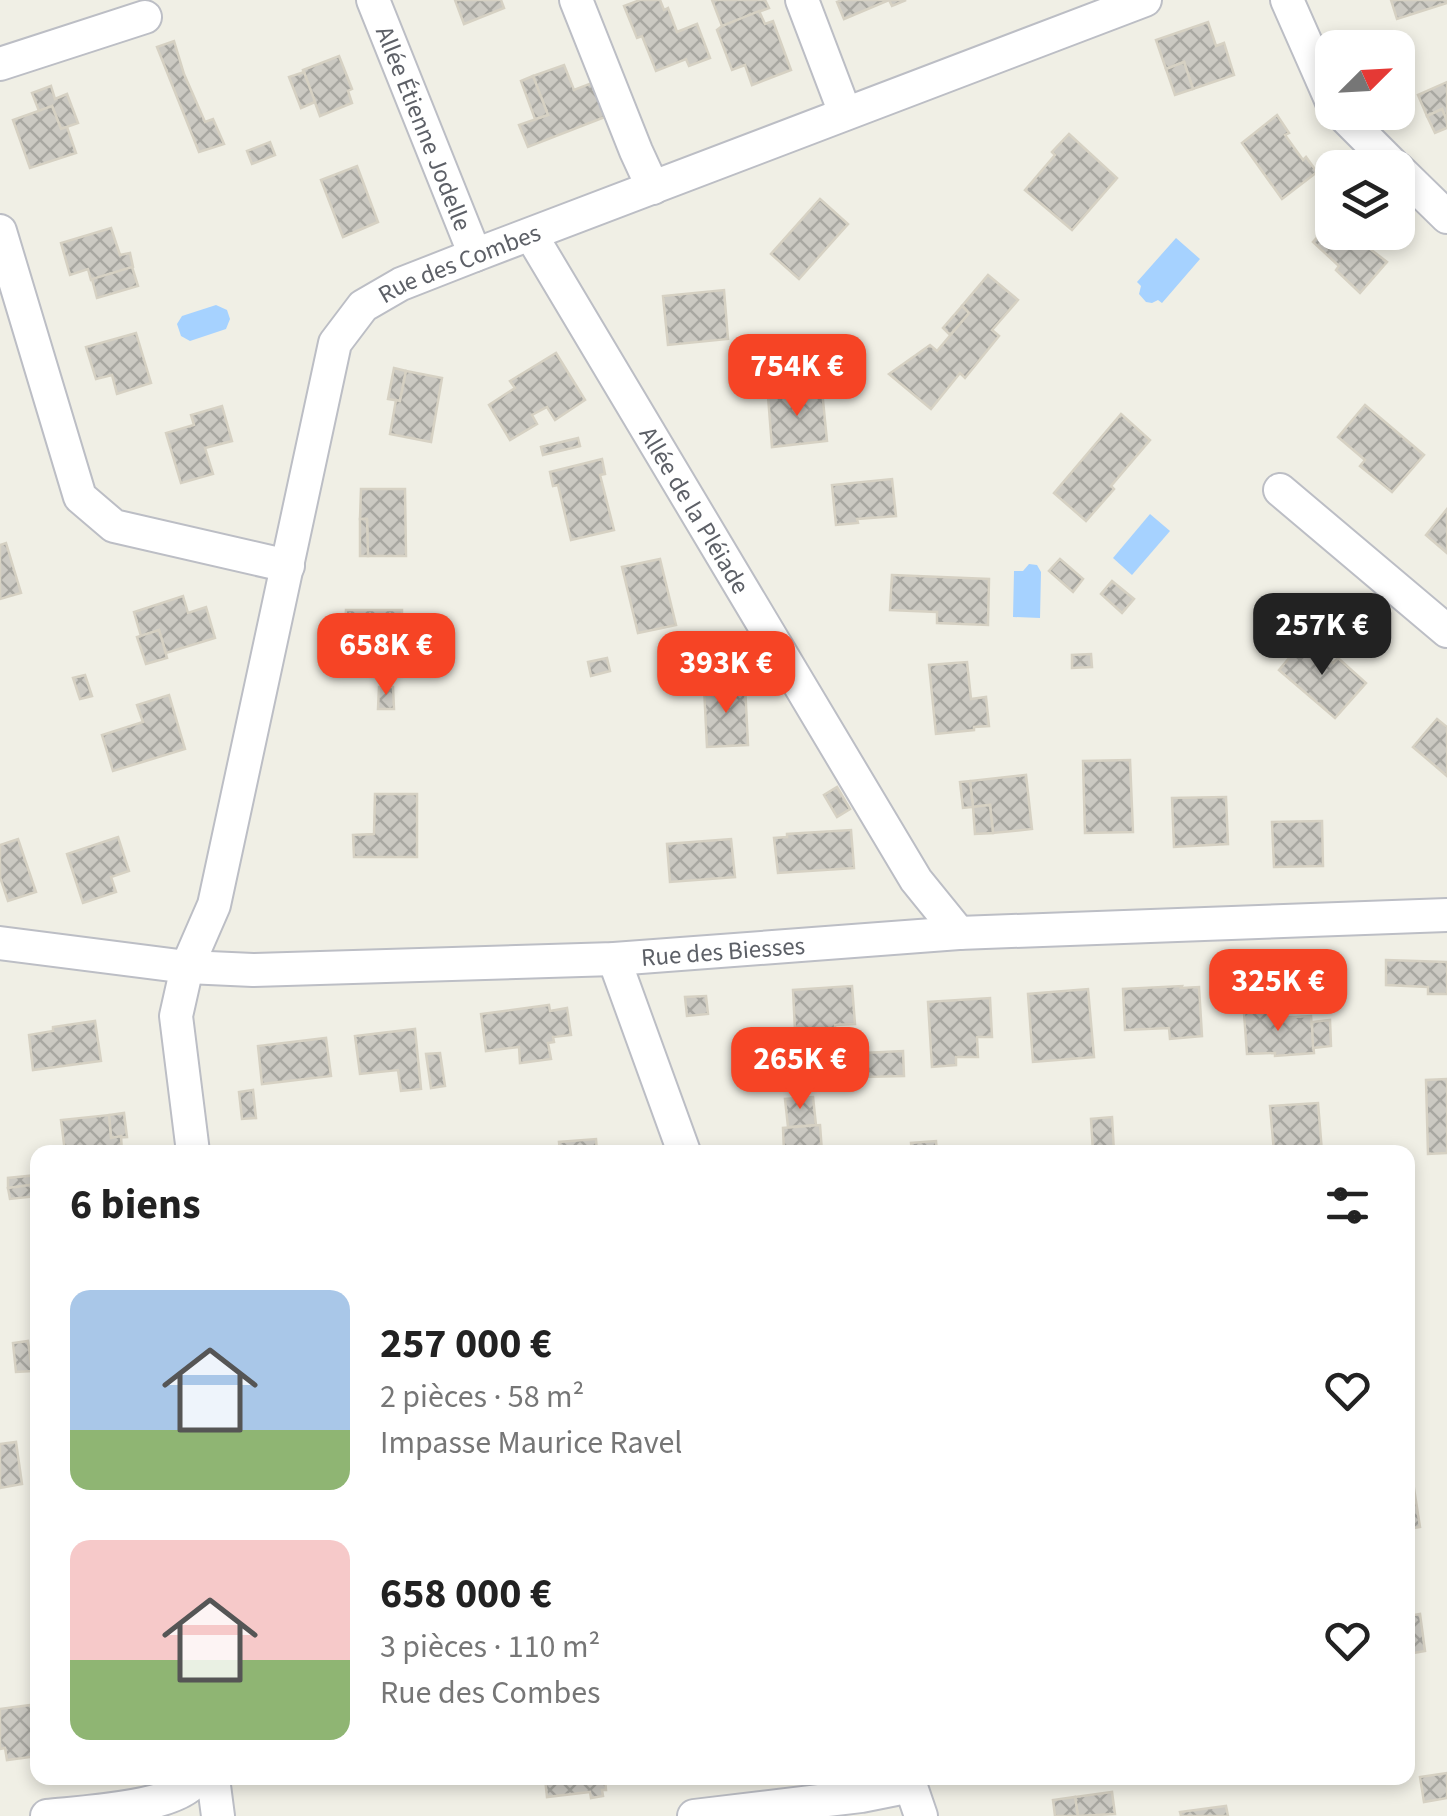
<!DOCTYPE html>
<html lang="fr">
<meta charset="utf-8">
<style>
:root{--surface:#fff;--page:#f2f2f2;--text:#222;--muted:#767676;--accent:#f64425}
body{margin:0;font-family:"Source Sans 3",sans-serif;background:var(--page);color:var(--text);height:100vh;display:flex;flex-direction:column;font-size:38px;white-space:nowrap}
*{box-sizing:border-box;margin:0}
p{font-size:32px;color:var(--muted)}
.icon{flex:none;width:55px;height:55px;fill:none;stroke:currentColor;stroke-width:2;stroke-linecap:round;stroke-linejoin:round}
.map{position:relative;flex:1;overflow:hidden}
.panel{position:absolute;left:30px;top:1145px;width:1385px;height:640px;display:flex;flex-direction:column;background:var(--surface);border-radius:20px;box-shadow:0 5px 15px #0003}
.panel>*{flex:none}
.needle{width:65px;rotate:66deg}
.buttons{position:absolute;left:1315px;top:30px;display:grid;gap:20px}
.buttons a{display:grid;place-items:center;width:100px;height:100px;border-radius:20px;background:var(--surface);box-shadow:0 5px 15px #0003;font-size:50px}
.price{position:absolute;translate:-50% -85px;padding:0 22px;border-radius:20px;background:var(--accent);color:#fff;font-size:32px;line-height:65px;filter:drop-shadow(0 2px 5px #0008)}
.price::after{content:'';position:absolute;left:50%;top:60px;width:30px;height:22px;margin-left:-15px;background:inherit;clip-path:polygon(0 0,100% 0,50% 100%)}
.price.current{background:#222;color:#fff}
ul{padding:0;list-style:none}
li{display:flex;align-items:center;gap:30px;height:250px;padding:0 40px}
li span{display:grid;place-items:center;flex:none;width:280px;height:200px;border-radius:20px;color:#555}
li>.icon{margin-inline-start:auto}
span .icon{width:120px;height:120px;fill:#fffc;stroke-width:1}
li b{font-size:42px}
h2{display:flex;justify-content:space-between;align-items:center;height:120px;padding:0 40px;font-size:42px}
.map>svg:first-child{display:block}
</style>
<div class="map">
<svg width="1447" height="1816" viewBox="0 0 1447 1816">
<defs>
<pattern id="building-cross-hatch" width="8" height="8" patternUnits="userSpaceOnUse" patternTransform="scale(2.5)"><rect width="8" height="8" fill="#cbc9c2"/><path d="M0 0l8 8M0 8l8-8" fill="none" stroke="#a8a7a1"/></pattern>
</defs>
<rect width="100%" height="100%" fill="#f0efe5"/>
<g fill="#a6d2ff">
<polygon points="1176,238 1200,259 1162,303 1158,300 1152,303 1146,302 1139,294 1141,286 1137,282"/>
<polygon points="216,305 227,310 230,319 226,329 190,341 181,336 177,324 182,316"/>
<polygon points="1150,514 1170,531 1132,575 1113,558"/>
<polygon points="1029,564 1037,565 1041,572 1040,618 1013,617 1014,571 1023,571"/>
</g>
<g fill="url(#building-cross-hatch)" stroke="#d6d1c3" stroke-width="2.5">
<polygon points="455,0 501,0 504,8 464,24"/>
<polygon points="640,0 660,0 664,10 668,8 677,32 697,24 710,58 689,66 686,59 656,71 642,36 637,38 624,6"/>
<polygon points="712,0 765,0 769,8 722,26"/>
<polygon points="842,0 906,0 892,6 889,0 844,19 837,2"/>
<polygon points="1391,0 1447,0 1447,3 1397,19"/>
<polygon points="759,11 765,24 773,21 791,70 752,85 745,65 732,70 717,30 722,26"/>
<polygon points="1208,22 1216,46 1224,43 1234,75 1193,89 1184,62 1166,69 1156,40"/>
<polygon points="174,41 184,74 205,122 213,119 224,144 199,152 157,47"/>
<polygon points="339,56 352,89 348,91 352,103 320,116 303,70"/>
<polygon points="1184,62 1193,89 1175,95 1166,69"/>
<polygon points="564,65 574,90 597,81 610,115 528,147 519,125 548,115 533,76"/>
<polygon points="304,72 315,102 301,108 289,77"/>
<polygon points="533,76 548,115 535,119 521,81"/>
<polygon points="1447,82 1447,121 1442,109 1427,116 1418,95"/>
<polygon points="51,86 55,99 67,94 78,123 61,129 52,106 39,111 32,93"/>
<polygon points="52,106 61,129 67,127 76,153 30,168 13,120"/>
<polygon points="1442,109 1447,121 1447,128 1435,133 1427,116"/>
<polygon points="1277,115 1289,133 1285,135 1303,160 1306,157 1317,172 1282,199 1242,143"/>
<polygon points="1069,134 1117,178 1072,230 1025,190 1055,155 1052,152"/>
<polygon points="270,142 275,155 252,164 247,151"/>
<polygon points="357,166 378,222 343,237 321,180"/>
<polygon points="820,199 848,224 799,279 771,254"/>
<polygon points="1332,221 1332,232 1359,232 1365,238 1361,242 1387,262 1360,293 1336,270 1339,266 1313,242"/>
<polygon points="111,228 120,255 130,253 133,267 91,280 88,269 70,275 61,243"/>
<polygon points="132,267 138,286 97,298 92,279"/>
<polygon points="988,275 1018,300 992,330 999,336 965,378 960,373 931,409 889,374 930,345 937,351 969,313 962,306"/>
<polygon points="724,290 728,339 668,345 663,296"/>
<polygon points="962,306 969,313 950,335 943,328"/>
<polygon points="136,333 151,383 117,394 112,375 96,379 86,347"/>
<polygon points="556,353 585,400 555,420 547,407 532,415 537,424 510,440 489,405 515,388 510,381"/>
<polygon points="394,368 406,371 400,401 388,399"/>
<polygon points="406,371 442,378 431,442 390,434 396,400 400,401"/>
<polygon points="821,376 822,390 797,393 797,378"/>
<polygon points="822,390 827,441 772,447 768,396"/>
<polygon points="1365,405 1424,455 1392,492 1360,466 1365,460 1338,437"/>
<polygon points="222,406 232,441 205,448 213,474 181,483 166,433 194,425 191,415"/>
<polygon points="1121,414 1150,440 1111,486 1114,489 1086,521 1054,493"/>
<polygon points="578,438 580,446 543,455 541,447"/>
<polygon points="602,459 605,474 600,475 614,530 571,540 558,485 553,486 550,472"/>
<polygon points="892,479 896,516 857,519 858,523 836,525 832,485"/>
<polygon points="361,489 405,489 406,556 368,556 367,519 360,519"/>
<polygon points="1447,509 1447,553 1426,535"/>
<polygon points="360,519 367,519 368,556 360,556"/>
<polygon points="6,543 21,593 0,599 0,545"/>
<polygon points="660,559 676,625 638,633 622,567"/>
<polygon points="1060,559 1083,579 1073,592 1049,571"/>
<polygon points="892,575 989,579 988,625 937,623 937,612 890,610"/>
<polygon points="1112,581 1134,599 1122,613 1101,594"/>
<polygon points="183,596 188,613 206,607 215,638 166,653 159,630 141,636 134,612"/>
<polygon points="346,610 402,610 402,652 329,652 329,622 345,623"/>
<polygon points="159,630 167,658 146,664 137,637"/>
<polygon points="1305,639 1333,663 1338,658 1366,683 1335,718 1279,670"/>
<polygon points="1091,654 1092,667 1072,668 1072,655"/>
<polygon points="607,658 610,671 591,676 588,662"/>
<polygon points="967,662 971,699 986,697 989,726 974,727 974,730 936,734 929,665"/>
<polygon points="85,675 92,696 80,699 73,678"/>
<polygon points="745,685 748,745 707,747 704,687"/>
<polygon points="379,687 393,687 394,709 378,709"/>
<polygon points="169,695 185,749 113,771 102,735 143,722 137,705"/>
<polygon points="1437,719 1447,727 1447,776 1413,747"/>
<polygon points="1130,760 1133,832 1085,833 1083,761"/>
<polygon points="1026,775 1032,829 993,833 990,805 973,807 970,781"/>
<polygon points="970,781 973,807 963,808 960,782"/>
<polygon points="837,787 850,809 837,817 824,795"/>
<polygon points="375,794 417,794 417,857 354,857 353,835 374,834"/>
<polygon points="1226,797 1228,844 1174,847 1172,798"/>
<polygon points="990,805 993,833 975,834 973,807"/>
<polygon points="1322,821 1323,866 1274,867 1272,822"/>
<polygon points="851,830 854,868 778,873 774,838 787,837 787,834"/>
<polygon points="118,837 129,871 111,877 116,892 83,903 67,854"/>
<polygon points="18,839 36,892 8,901 0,877 0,845"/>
<polygon points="731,839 735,877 670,882 667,844"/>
<polygon points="1386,960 1447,962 1447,994 1428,994 1428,987 1386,985"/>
<polygon points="852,986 855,1024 835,1025 836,1048 796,1051 793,990"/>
<polygon points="1182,986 1181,988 1199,987 1202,1036 1170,1039 1169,1028 1125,1030 1123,989"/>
<polygon points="1088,989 1094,1057 1033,1062 1028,994"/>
<polygon points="706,996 708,1014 687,1016 685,997"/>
<polygon points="990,998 992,1037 977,1037 978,1057 956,1057 956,1065 932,1067 928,1002"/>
<polygon points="549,1005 550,1011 567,1008 571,1035 553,1037 554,1042 548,1043 551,1059 520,1063 519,1047 486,1051 481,1014"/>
<polygon points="1274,1011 1274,1018 1311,1016 1314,1053 1275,1056 1275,1053 1247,1054 1244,1013"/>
<polygon points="1330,1020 1331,1046 1313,1048 1312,1022"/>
<polygon points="95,1021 101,1061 33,1070 29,1035 53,1031 53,1027"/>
<polygon points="415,1029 421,1089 401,1091 398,1070 360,1074 355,1036"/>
<polygon points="326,1038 331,1076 262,1084 258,1046"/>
<polygon points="903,1051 904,1076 864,1077 863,1053"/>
<polygon points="440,1053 445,1086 431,1088 426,1054"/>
<polygon points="1447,1079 1447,1153 1428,1154 1426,1080"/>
<polygon points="253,1090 256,1118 242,1119 239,1092"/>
<polygon points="813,1097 816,1125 788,1127 785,1099"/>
<polygon points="1318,1103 1322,1152 1274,1152 1270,1106"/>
<polygon points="124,1113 127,1137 111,1138 109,1115"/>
<polygon points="109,1115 111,1138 121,1136 122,1152 65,1152 61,1120"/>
<polygon points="1112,1117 1114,1152 1093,1152 1091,1119"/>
<polygon points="820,1125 822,1152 784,1152 783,1128"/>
<polygon points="596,1139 597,1152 560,1152 559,1142"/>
<polygon points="936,1141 937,1152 912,1152 911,1143"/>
<polygon points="38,1175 38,1184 8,1188 8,1178"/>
<polygon points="38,1184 38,1196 10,1199 8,1188"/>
<polygon points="28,1341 32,1371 16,1372 13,1343"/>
<polygon points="16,1442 22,1484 0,1488 0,1444"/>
<polygon points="1408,1450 1420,1527 1408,1529"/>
<polygon points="1420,1614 1425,1651 1408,1654 1408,1616"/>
<polygon points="38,1704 38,1756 7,1760 5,1748 0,1749 0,1709"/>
<polygon points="1447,1773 1447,1798 1424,1802 1420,1777"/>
<polygon points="545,1778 605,1778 606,1790 602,1790 603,1796 591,1798 590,1792 547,1797"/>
<polygon points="1112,1792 1115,1814 1078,1816 1075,1797"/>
<polygon points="1075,1797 1078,1816 1055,1816 1053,1800"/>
<polygon points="1226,1806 1228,1816 1181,1816 1180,1812"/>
</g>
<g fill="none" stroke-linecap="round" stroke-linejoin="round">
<defs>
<g id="minor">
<path id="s1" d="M373,0L475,255"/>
<polyline points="576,0 636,151 653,188"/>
<polyline points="802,0 845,113"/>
<polyline points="1287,0 1332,102"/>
<polyline points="0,64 145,17"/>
<polyline points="1340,112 1396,168"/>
<polyline points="1398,169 1447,217"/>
<polyline points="0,231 80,497 114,526 288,566"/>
<path id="s2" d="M531,235L916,880L959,933"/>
<polyline points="1280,490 1447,631"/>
<path id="s3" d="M0,943L187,967L253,970L614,959L959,933L1447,915"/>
<polyline points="614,959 684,1152"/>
<path id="s4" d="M193,1152L176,1016L187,967L214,905L335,343L363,306L401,284L475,255L1145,0"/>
<polyline points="213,1778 218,1816"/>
<polyline points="908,1778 921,1816"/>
<path d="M47,1816C82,1812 180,1808 197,1778"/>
<polyline points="694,1816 861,1796 911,1786"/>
</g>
</defs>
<use href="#minor" stroke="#bcbec5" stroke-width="36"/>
<use href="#minor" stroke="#fff" stroke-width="32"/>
</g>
<g text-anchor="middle" stroke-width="9" stroke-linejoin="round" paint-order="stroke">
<g font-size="25" fill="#5d6067" stroke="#fff">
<text dy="9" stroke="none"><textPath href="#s1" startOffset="138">Allée Étienne Jodelle</textPath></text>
<text dy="9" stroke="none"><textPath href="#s4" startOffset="982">Rue des Combes</textPath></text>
<text dy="9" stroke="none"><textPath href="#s2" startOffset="320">Allée de la Pléiade</textPath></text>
<text dy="9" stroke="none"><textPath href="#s3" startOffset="725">Rue des Biesses</textPath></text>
</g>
</g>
</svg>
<div class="buttons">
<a><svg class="needle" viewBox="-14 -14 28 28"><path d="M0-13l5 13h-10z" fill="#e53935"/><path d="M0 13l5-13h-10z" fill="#767676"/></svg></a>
<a><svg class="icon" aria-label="layers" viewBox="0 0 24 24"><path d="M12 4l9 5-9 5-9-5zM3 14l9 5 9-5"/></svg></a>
</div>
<b class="price" style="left:797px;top:419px">754K €</b>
<b class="price current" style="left:1322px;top:678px">257K €</b>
<b class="price" style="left:386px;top:698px">658K €</b>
<b class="price" style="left:726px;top:716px">393K €</b>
<b class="price" style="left:1278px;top:1034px">325K €</b>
<b class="price" style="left:800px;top:1112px">265K €</b>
<section class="panel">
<h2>6 biens<svg class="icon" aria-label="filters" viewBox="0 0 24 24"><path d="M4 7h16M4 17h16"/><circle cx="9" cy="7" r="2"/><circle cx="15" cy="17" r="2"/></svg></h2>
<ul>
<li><span style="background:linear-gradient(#a9c7e8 70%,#8fb573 0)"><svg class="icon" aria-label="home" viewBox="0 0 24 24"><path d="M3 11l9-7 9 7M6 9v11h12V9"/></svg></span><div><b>257 000 €</b><p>2 pièces · 58 m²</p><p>Impasse Maurice Ravel</p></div><svg class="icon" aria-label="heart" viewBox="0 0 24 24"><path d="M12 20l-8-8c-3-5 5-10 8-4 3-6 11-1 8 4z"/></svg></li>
<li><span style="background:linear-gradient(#f6c9c9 60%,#8fb573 0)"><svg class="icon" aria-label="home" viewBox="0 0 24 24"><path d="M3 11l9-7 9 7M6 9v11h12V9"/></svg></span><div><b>658 000 €</b><p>3 pièces · 110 m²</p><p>Rue des Combes</p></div><svg class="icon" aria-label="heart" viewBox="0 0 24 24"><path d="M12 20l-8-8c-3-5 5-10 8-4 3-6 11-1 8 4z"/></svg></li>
</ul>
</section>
</div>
